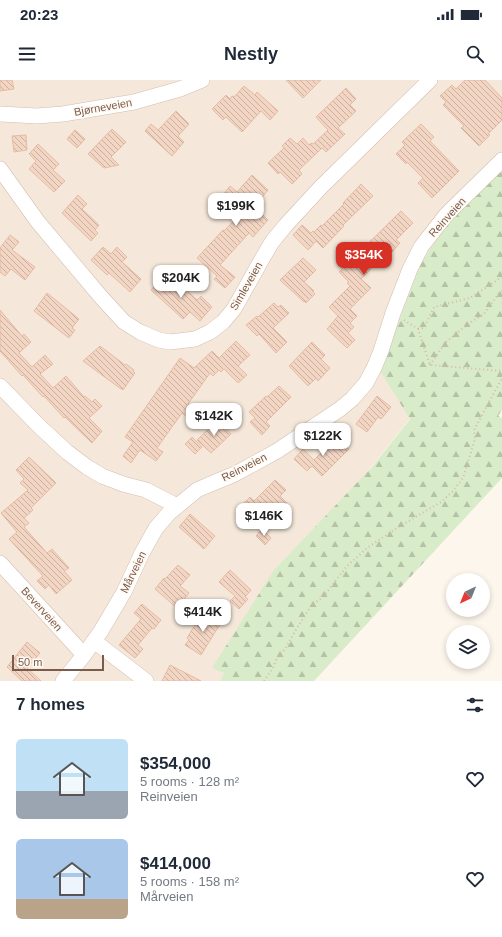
<!DOCTYPE html>
<meta charset="utf-8">
<style>
:root{--surface:#fff;--page:#f2f2f3;--text:#1f2937;--muted:#747a83;--accent:#d93025}
body{margin:0;font-family:Arial,sans-serif;background:var(--page);color:var(--text);height:100vh;display:flex;flex-direction:column;font-size:15px;white-space:nowrap}
*{box-sizing:border-box;margin:0}
p{font-size:13px;color:var(--muted)}
.icon{flex:none;width:22px;height:22px;fill:none;stroke:currentColor;stroke-width:2;stroke-linecap:round;stroke-linejoin:round}
.map{position:relative;height:601px;overflow:hidden}
.drawer{display:flex;flex-direction:column;background:var(--surface);flex:1}
.drawer>*{flex:none}
.needle{width:26px;rotate:223deg}
.buttons{position:absolute;left:446px;top:493px;display:grid;gap:8px}
.buttons a{display:grid;place-items:center;width:44px;height:44px;border-radius:50%;background:var(--surface);box-shadow:0 2px 6px #0003;font-size:20px}
.scale{position:absolute;left:12px;bottom:10px;width:92px;box-sizing:border-box;padding-left:4px;border:2px solid #7a5c4d;border-top:0;font-size:11px;line-height:14px;white-space:nowrap;color:#7a5c4d;-webkit-text-stroke:3px #fffaf3;paint-order:stroke}
.price{position:absolute;translate:-50% -34px;padding:0 9px;border-radius:8px;background:#fff;color:#222;font-size:13px;line-height:26px;filter:drop-shadow(0 1px 2px #0008)}
.price::after{content:'';position:absolute;left:50%;top:24px;width:12px;height:9px;margin-left:-6px;background:inherit;clip-path:polygon(0 0,100% 0,50% 100%)}
.price.selected{background:var(--accent);color:#fff}
ul{padding:0;list-style:none}
li{display:flex;align-items:center;gap:12px;height:100px;padding:0 16px}
li span{display:grid;place-items:center;flex:none;width:112px;height:80px;border-radius:6px;color:#555}
li>.icon{margin-inline-start:auto}
span .icon{width:48px;height:48px;fill:#fffc;stroke-width:1}
li b{font-size:17px}
h2{display:flex;justify-content:space-between;align-items:center;height:48px;padding:0 16px;font-size:17px}
.status{display:flex;justify-content:space-between;align-items:center;height:28px;padding:0 20px;background:var(--surface);direction:ltr}
.status svg{height:11px;fill:currentColor}
header{display:flex;justify-content:space-between;align-items:center;height:52px;padding:0 16px;background:var(--surface);font-size:18px;font-weight:800}
.map>svg:first-child{display:block}
</style>
<div class="status"><b>20:23</b><svg viewBox="0 0 49 12"><path d="M0 12V9h3v3zM5 12V6h3v6zM10 12V3h3v9zM15 12V0h3v12zM26 1h20v11H26zM47 4h2v5h-2z"/></svg></div>
<header><svg class="icon" aria-label="menu" viewBox="0 0 24 24"><path d="M4 6h16M4 12h16M4 18h16"/></svg>Nestly<svg class="icon" aria-label="search" viewBox="0 0 24 24"><circle cx="10" cy="10" r="6"/><path d="M15 15l6 6"/></svg></header>
<div class="map">
<svg width="502" height="601" viewBox="0 0 502 601">
<defs>
<pattern id="forest-firs" width="22" height="20" patternUnits="userSpaceOnUse"><rect width="22" height="20" fill="#d8ecc9"/><path d="M5 1l3.5 6h-7zM16 11l3.5 6h-7z" fill="#b4c2a5"/></pattern>
<pattern id="building-back-hatch" width="6" height="6" patternUnits="userSpaceOnUse"><rect width="6" height="6" fill="#f3d5c3"/><path d="M-1 5l2 2M0 0l6 6M5-1l2 2" fill="none" stroke="#cab0a1"/></pattern>
</defs>
<rect width="100%" height="100%" fill="#fdf6ec"/>
<polygon fill="#f5e8da" points="0,0 502,0 502,90 410,338 213,587 224,593 220,601 0,601"/>
<polygon fill="url(#forest-firs)" points="502,90 502,330 498,336 502,338 502,398 314,601 220,601 224,593 212,588 274,490 372,387 410,339 380,291 421,183 450,140"/>
<g fill="url(#building-back-hatch)" stroke="#e6bba3">
<polygon points="0,0 12,0 14,9 0,11"/>
<polygon points="286,0 321,0 303,18"/>
<polygon points="465,0 485,0 502,18 502,40 488,54 490,55 479,66 461,48 464,46 443,25 446,22 440,16 452,5 456,9"/>
<polygon points="244,6 255,15 257,12 278,31 270,40 261,31 242,52 226,37 223,40 212,29 226,15 230,19 232,16 234,17"/>
<polygon points="346,8 356,19 350,25 356,31 338,48 345,54 326,72 322,68 299,90 302,94 292,104 280,92 278,94 268,83 284,68 282,66 290,58 297,64 303,58 309,65 311,63 313,64 328,50 316,37"/>
<polygon points="176,31 189,44 178,56 184,62 172,76 145,51 151,44 158,50"/>
<polygon points="421,44 434,57 430,61 459,91 432,118 418,103 423,98 407,82 406,84 396,74 405,65 402,62"/>
<polygon points="112,49 126,62 111,77 119,85 104,88 88,74"/>
<polygon points="75,50 85,59 77,68 67,59"/>
<polygon points="26,55 27,70 14,72 12,56"/>
<polygon points="38,64 59,84 53,90 65,101 54,112 29,89 36,81 29,74"/>
<polygon points="252,95 268,110 259,121 264,126 259,131 268,140 253,157 249,153 220,185 235,197 225,208 214,199 217,196 197,178 223,150 224,151 240,134 221,117 230,106 237,112"/>
<polygon points="361,104 373,116 343,145 344,146 323,168 316,161 308,170 293,155 302,145 311,153 313,151 314,152 321,145 322,146 344,124 343,123"/>
<polygon points="78,115 87,124 82,129 99,145 95,150 98,153 91,161 62,133"/>
<polygon points="401,131 413,143 396,160 400,163 392,172 390,169 361,199 371,208 350,229 357,236 350,243 354,247 348,253 355,260 347,268 327,249 338,236 329,227 350,206 347,203 349,202 339,192"/>
<polygon points="10,155 19,162 12,170 35,187 25,200 11,189 5,196 0,192 0,168"/>
<polygon points="103,167 111,174 117,167 127,177 122,182 141,199 130,212 109,193 107,195 91,180"/>
<polygon points="303,178 316,190 304,202 314,211 313,212 315,214 306,223 304,221 304,222 280,200"/>
<polygon points="162,198 167,203 173,198 197,220 201,216 212,227 200,241 190,232 183,239 151,210"/>
<polygon points="47,213 79,239 72,248 75,250 69,258 34,231"/>
<polygon points="274,223 278,227 281,225 289,233 273,248 287,262 276,273 259,254 257,256 246,245 257,236 258,237"/>
<polygon points="0,230 22,256 24,254 31,262 19,273 32,287 45,275 53,284 40,294 53,308 66,296 84,317 85,316 92,322 95,319 102,326 89,338 102,351 92,363 65,337 64,338 44,316 43,317 23,295 22,296 0,271"/>
<polygon points="236,261 250,275 238,286 247,295 238,303 224,289 221,292 219,290 213,296 210,293 188,324 195,328 188,337 182,333 157,368 163,372 156,381 140,370 131,383 123,376 133,362 125,357 180,278 194,288 212,271 219,278"/>
<polygon points="312,262 325,275 321,279 330,288 318,301 316,298 308,306 289,286"/>
<polygon points="100,266 125,285 126,284 134,290 133,291 135,293 123,310 121,308 121,309 83,281"/>
<polygon points="279,306 291,317 266,342 270,346 262,355 250,342 255,338 249,332 266,316 267,317"/>
<polygon points="377,316 391,327 381,339 378,337 367,352 356,344"/>
<polygon points="218,340 231,354 211,373 197,360"/>
<polygon points="192,357 202,367 195,374 185,364"/>
<polygon points="337,357 349,369 322,396 312,386 307,391 294,379 303,369 314,380"/>
<polygon points="29,377 56,403 31,428 33,430 24,438 29,443 24,447 47,473 52,469 69,488 64,491 72,500 56,514 49,505 45,509 37,501 43,496 9,459 17,452 1,433 28,410 20,403 24,399 16,390"/>
<polygon points="275,400 286,410 280,416 287,423 279,432 274,427 260,441 243,424 250,417 254,421"/>
<polygon points="190,434 215,456 204,469 179,447"/>
<polygon points="262,449 271,458 265,465 256,456"/>
<polygon points="178,485 190,495 180,506 189,513 177,528 155,509 164,498 165,499"/>
<polygon points="230,490 251,510 245,517 248,519 239,529 230,521 235,516 219,502"/>
<polygon points="142,524 161,540 154,549 152,548 138,565 143,569 135,578 119,565 141,539 134,533"/>
<polygon points="206,531 222,541 201,575 185,565 189,560 187,558 201,535 203,536"/>
<polygon points="27,562 40,573 27,588 41,601 22,601 7,587"/>
<polygon points="170,585 201,601 162,601"/>
</g>
<g fill="none" stroke-linecap="round" stroke-linejoin="round">
<defs>
<g id="minor">
<polyline points="0,34 37,36 63,34 134,22 180,9 202,0"/>
<polyline points="0,89 38,142 101,217 124,242 140,252 159,260 170,262 195,259 210,252 223,242 234,229 262,179 272,162 285,146 320,108 430,0"/>
<polyline points="0,306 39,346 67,372 87,387 102,396 123,404 146,410 177,426"/>
<polyline points="0,483 84,575"/>
<polyline points="94,561 146,601"/>
<polyline points="63,601 84,575 101,551 124,512 142,473 156,448 169,433 197,410 206,406 235,394 277,371 340,329 352,319 366,303 374,288 381,271 393,233 410,189 421,167 446,135 502,80"/>
</g>
</defs>
<use href="#minor" stroke="#d1beb0" stroke-width="16"/>
<g stroke="#d9b8a5" stroke-width="2" stroke-dasharray="1 3" stroke-linecap="butt">
<polyline points="404,240 418,249 430,285 502,291"/>
<polyline points="418,249 424,248 434,227 470,218 502,197"/>
<polyline points="430,285 445,263 468,244 484,234 499,213 502,211"/>
<polyline points="264,601 273,588 277,578 285,569 297,548 311,526 324,516 346,487 367,468 400,446 441,422 452,412 463,398 475,359 474,350 502,298"/>
</g>
<use href="#minor" stroke="#fff" stroke-width="15"/>
</g>
<g text-anchor="middle" stroke-width="3.5" stroke-linejoin="round" paint-order="stroke">
<g font-size="11" fill="#7a5c4d" stroke="#fffaf3">
<text transform="translate(103 27) rotate(-10)" y="4">Bjørneveien</text>
<text transform="translate(447 137) rotate(-48)" y="4">Reinveien</text>
<text transform="translate(246 206) rotate(-60)" y="4">Simleveien</text>
<text transform="translate(244 387) rotate(-27)" y="4">Reinveien</text>
<text transform="translate(133 492) rotate(-64)" y="4">Mårveien</text>
<text transform="translate(42 529) rotate(48)" y="4">Beverveien</text>
</g>
</g>
</svg>
<div class="buttons">
<a><svg class="needle" viewBox="-14 -14 28 28"><path d="M0-13l5 13h-10z" fill="#e53935"/><path d="M0 13l5-13h-10z" fill="#747a83"/></svg></a>
<a><svg class="icon" aria-label="layers" viewBox="0 0 24 24"><path d="M12 4l9 5-9 5-9-5zM3 14l9 5 9-5"/></svg></a>
</div>
<div class="scale">50 m</div>
<b class="price" style="left:236px;top:147px">$199K</b>
<b class="price selected" style="left:364px;top:196px">$354K</b>
<b class="price" style="left:181px;top:219px">$204K</b>
<b class="price" style="left:214px;top:357px">$142K</b>
<b class="price" style="left:323px;top:377px">$122K</b>
<b class="price" style="left:264px;top:457px">$146K</b>
<b class="price" style="left:203px;top:553px">$414K</b>
</div>
<section class="drawer">
<h2>7 homes<svg class="icon" aria-label="filters" viewBox="0 0 24 24"><path d="M4 7h16M4 17h16"/><circle cx="9" cy="7" r="2"/><circle cx="15" cy="17" r="2"/></svg></h2>
<ul>
<li><span style="background:linear-gradient(#bfe0f5 65%,#9aa5b1 0)"><svg class="icon" aria-label="home" viewBox="0 0 24 24"><path d="M3 11l9-7 9 7M6 9v11h12V9"/></svg></span><div><b>$354,000</b><p>5 rooms · 128 m²</p><p>Reinveien</p></div><svg class="icon" aria-label="heart" viewBox="0 0 24 24"><path d="M12 20l-8-8c-3-5 5-10 8-4 3-6 11-1 8 4z"/></svg></li>
<li><span style="background:linear-gradient(#a9c7e8 75%,#b9a48a 0)"><svg class="icon" aria-label="home" viewBox="0 0 24 24"><path d="M3 11l9-7 9 7M6 9v11h12V9"/></svg></span><div><b>$414,000</b><p>5 rooms · 158 m²</p><p>Mårveien</p></div><svg class="icon" aria-label="heart" viewBox="0 0 24 24"><path d="M12 20l-8-8c-3-5 5-10 8-4 3-6 11-1 8 4z"/></svg></li>
</ul>
</section>
